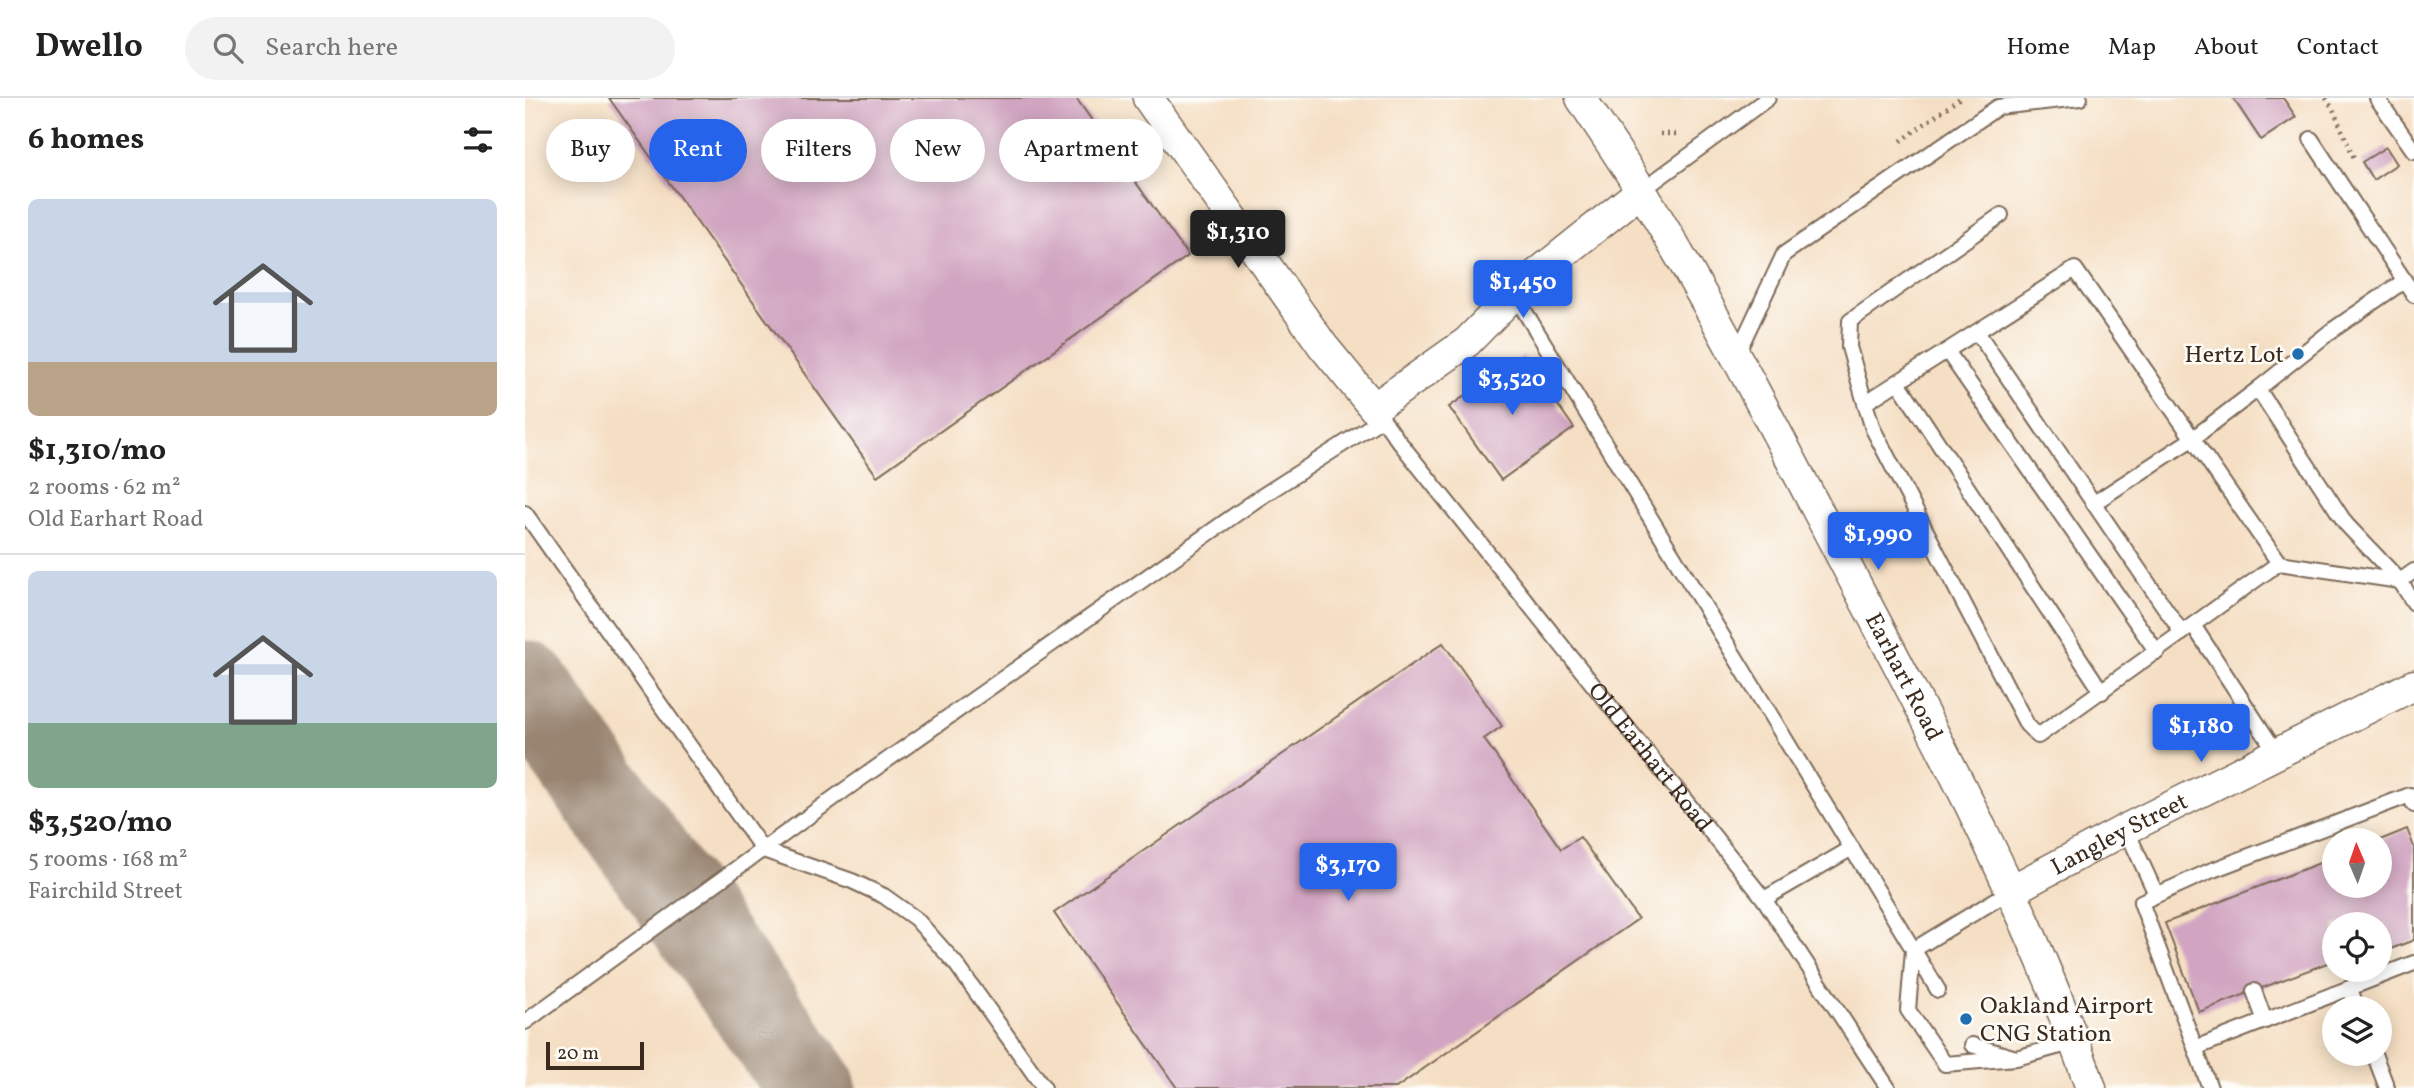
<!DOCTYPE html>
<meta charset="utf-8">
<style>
:root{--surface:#fff;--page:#f2f2f2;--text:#222;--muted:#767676;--line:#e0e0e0;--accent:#2563eb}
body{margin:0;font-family:Vollkorn,serif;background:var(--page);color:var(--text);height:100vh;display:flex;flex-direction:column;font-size:26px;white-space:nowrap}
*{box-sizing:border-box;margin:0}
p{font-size:23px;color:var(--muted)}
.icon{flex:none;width:38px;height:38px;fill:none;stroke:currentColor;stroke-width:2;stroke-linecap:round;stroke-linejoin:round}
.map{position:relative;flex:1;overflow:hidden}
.panel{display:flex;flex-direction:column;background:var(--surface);width:525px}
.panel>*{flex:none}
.guide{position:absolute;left:21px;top:21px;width:665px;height:63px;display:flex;gap:14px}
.needle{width:46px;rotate:358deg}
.controls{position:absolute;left:1797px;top:730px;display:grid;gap:14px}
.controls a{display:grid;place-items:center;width:70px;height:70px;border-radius:50%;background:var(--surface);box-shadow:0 4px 18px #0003;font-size:35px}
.scale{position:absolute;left:21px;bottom:18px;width:98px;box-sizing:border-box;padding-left:7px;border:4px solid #3b2a1e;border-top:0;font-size:19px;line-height:24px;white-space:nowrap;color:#3b2a1e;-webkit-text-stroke:5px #fdfcf7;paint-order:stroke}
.price{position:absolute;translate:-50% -60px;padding:0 16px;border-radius:7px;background:var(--accent);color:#fff;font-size:23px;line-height:46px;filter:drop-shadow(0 2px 4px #0008)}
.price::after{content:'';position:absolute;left:50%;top:42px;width:21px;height:16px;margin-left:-10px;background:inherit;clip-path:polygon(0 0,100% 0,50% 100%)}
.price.on{background:#222;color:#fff}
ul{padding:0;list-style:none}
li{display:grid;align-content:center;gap:14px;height:371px;padding:0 28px}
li+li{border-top:2px solid var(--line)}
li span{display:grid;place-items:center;height:217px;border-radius:10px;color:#555}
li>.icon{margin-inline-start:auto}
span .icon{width:126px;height:126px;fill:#fffc;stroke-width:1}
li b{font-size:30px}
h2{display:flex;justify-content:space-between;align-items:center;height:84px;padding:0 28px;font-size:30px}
.tag{padding:0 24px;border-radius:32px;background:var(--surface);box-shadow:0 4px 18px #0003;font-size:24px;line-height:63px}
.tag.on{background:var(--accent);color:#fff}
header{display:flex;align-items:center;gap:42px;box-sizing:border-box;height:98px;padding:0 35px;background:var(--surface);border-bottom:2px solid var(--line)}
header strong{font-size:33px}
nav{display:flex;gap:38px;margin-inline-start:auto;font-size:24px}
.search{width:490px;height:63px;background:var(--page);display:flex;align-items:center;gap:18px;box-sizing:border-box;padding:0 24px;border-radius:38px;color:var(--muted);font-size:26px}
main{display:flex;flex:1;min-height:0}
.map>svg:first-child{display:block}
</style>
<header>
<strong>Dwello</strong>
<div class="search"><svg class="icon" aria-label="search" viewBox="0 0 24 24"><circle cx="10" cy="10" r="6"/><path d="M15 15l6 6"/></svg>Search here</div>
<nav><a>Home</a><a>Map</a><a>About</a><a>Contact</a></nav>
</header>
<main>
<section class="panel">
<h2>6 homes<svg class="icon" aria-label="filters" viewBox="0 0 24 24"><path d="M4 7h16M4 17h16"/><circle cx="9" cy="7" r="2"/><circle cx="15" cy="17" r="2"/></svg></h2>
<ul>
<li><span style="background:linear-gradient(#c9d6e8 75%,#b9a48a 0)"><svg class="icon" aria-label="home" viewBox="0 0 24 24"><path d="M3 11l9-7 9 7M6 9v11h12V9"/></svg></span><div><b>$1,310/mo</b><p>2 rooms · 62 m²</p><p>Old Earhart Road</p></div></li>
<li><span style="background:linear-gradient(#c9d6e8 70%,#7fa58c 0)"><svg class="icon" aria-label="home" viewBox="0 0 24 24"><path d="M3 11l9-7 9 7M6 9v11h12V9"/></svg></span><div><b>$3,520/mo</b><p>5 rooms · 168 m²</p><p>Fairchild Street</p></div></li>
</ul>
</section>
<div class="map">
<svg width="1889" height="990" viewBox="0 0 1889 990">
<rect width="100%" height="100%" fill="#fdfcf7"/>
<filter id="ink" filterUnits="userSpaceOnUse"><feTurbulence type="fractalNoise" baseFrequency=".0143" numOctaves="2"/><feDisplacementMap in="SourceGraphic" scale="14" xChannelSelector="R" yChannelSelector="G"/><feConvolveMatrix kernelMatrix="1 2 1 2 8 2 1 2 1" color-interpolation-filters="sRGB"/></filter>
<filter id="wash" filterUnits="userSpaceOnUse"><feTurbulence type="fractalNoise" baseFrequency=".00686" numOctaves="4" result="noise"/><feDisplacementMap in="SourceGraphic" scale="28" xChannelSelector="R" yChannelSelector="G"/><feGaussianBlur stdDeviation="1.57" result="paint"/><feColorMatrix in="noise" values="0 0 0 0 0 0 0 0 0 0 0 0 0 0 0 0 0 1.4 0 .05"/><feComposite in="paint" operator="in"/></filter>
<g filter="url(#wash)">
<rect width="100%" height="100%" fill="#f5dfc4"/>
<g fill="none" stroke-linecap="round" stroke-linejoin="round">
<polyline stroke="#988471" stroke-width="89" points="0,587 287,990"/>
</g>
<g id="blocks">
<g fill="#d1a5c1">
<polygon points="84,0 551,0 663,158 352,378"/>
<polygon points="1708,0 1758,0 1771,19 1736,42"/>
<polygon points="1861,49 1872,66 1848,82 1837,64"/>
<polygon points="998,257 1049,330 976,382 924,309"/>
<polygon points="918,545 977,628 959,641 1036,751 1055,739 1113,821 871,990 652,990 529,815"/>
<polygon points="1882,731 1889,749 1889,842 1855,855 1855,826 1810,826 1810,862 1674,914 1640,825 1810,759 1810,788 1855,788 1855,742"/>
</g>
</g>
</g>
<g filter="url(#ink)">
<use href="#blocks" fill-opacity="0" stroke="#7c6958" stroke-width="2"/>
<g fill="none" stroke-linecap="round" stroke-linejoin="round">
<defs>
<g id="service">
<polyline points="1852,0 1889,53"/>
<polyline points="1786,41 1889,197"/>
<polyline points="1116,93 1243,0"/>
<polyline points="989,196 1413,892"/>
<polyline points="1452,234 1657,535"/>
<polyline points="1422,253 1632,554"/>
<polyline points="1212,256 1259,156 1473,9 1555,0"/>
<polyline points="1373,284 1577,594"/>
<polyline points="1733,291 1821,426 1875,483 1889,505"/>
<polyline points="1340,305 1348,331 1502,627 1513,638 1754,465 1550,171 1340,305 1324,249 1325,223 1476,117"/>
<path id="s1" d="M852,313L872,341L1239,801L1363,990"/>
<polyline points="1569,405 1667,341 1733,291 1806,233 1879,183"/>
<polyline points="0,415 238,752 327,783 359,798 391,821 431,866 519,990"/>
<polyline points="1754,465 1875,483 1889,473"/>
<polyline points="1668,527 1753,657"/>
<polyline points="1601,731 1631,796"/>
<polyline points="1239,801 1327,750"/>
<polyline points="1388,852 1383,912 1420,966 1491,960"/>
<polyline points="1388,852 1487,792"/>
<polyline points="1825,891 1832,910"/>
<polyline points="1729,893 1740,923"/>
<polyline points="0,924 321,691 734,400 857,321"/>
<polyline points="1447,947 1491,960 1550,944"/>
<polyline points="1670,950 1889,865"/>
<polyline points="1849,956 1862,990"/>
<polyline points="1685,990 1616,804 1685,773 1885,697 1889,707"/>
</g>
<g id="minor">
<polyline points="623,0 798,248 849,310 942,244 997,188 1116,93"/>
<path id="s2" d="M1056,0C1076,31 1098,62 1117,94C1195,222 1262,355 1332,488C1419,653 1504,813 1566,990"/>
<path id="s3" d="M1487,792L1601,731L1889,587"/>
</g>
</defs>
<use href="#service" stroke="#7c6958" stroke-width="18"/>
<use href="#minor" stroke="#7c6958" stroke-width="33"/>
<g stroke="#7c6958" stroke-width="4.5" stroke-dasharray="2 5" stroke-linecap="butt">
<polyline points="1801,0 1808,11 1829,60"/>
<polyline points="1135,36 1152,36"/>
<polyline points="1376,43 1435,0"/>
</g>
<use href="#service" stroke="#fff" stroke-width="14"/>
<use href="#minor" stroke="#fff" stroke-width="30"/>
</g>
</g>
<g fill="#1f6fb2" stroke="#fdfcf7" stroke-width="2.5">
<circle cx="1773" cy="256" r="7"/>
<circle cx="1441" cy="921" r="7"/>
</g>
<g text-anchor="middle" stroke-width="5" stroke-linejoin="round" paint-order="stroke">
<g font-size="24" fill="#3b2a1e" stroke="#fdfcf7" text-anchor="end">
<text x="1759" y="264">Hertz Lot</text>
<text x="1455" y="915" text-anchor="start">Oakland Airport<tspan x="1455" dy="28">CNG Station</tspan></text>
</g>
<g font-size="24" fill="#3b2a1e" stroke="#fdfcf7">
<text dy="8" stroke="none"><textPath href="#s2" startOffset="663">Earhart Road</textPath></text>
<text dy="8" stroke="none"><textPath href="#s1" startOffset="441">Old Earhart Road</textPath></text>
<text dy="8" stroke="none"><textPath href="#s3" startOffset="121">Langley Street</textPath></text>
</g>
</g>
</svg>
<div class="controls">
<a><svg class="needle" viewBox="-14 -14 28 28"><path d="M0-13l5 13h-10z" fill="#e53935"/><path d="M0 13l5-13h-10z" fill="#767676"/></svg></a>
<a><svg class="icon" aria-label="locate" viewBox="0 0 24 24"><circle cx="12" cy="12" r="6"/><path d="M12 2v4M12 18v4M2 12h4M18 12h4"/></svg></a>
<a><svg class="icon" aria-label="layers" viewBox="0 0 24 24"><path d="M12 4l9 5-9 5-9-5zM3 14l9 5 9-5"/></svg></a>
</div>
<div class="scale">20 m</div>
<b class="price on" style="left:713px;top:172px">$1,310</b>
<b class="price" style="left:998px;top:222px">$1,450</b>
<b class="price" style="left:987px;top:319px">$3,520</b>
<b class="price" style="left:1353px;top:474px">$1,990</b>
<b class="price" style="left:1676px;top:666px">$1,180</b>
<b class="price" style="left:823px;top:805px">$3,170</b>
<div class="guide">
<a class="tag">Buy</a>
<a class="tag on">Rent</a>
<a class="tag">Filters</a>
<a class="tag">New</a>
<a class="tag">Apartment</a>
</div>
</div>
</main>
